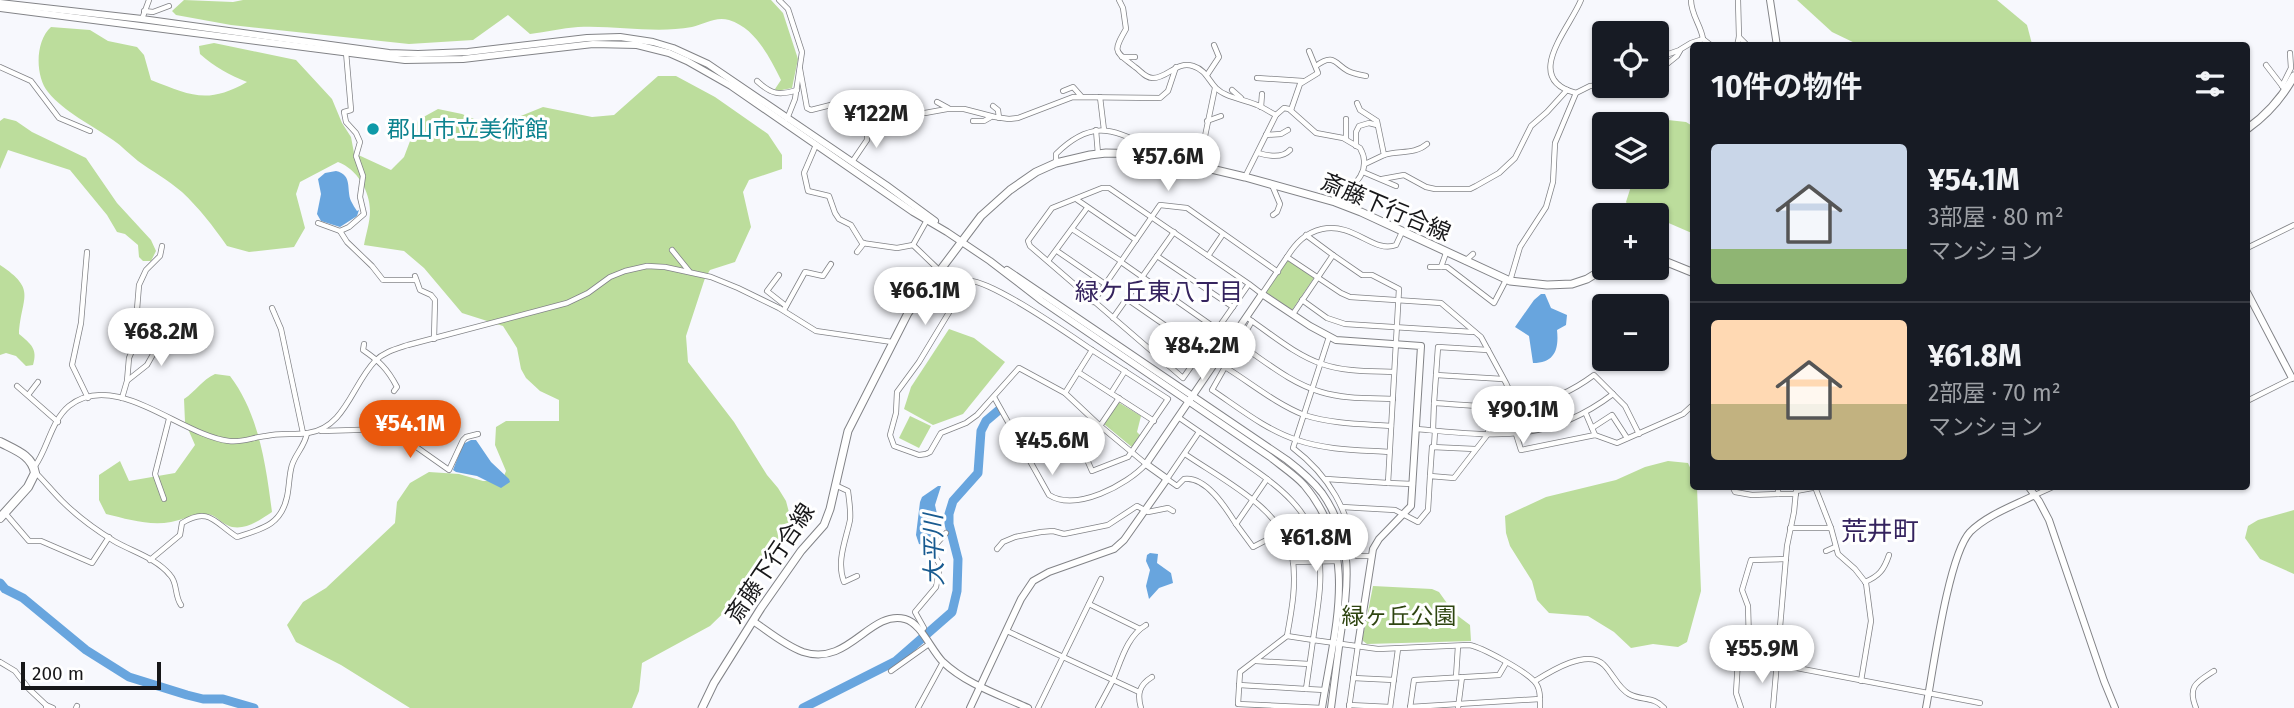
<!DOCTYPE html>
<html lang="ja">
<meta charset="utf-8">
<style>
:root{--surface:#171b24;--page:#20242c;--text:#f1f3f6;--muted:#9ea1a6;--line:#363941;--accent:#ea580c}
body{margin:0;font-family:"Fira Sans","Noto Sans JP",sans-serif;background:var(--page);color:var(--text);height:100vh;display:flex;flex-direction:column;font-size:26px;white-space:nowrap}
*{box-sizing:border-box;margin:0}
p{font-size:23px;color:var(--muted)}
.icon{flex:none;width:38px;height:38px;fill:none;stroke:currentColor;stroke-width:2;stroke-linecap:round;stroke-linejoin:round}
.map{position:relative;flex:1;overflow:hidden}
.side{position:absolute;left:1690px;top:42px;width:560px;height:448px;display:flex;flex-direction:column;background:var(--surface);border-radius:7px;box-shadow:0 2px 5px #0004}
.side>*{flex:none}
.tools{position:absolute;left:1592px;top:21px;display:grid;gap:14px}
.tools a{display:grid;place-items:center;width:77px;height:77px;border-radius:7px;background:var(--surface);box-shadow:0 2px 5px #0004;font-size:35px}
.scale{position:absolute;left:21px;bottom:18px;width:140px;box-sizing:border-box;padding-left:7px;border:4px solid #171719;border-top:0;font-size:19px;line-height:24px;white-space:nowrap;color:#171719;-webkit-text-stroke:5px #fff;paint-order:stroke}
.price{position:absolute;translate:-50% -60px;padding:0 16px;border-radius:24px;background:#fff;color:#222;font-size:23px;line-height:46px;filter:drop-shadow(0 2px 4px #0008)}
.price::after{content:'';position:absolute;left:50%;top:42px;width:21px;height:16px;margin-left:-10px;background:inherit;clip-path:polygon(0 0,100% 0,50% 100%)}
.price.selected{background:var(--accent);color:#fff}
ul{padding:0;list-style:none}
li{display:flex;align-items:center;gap:21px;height:175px;padding:0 21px}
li+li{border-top:2px solid var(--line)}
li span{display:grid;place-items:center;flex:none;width:196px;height:140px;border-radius:7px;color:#555}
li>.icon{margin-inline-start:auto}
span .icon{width:84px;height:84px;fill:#fffc;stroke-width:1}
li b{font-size:30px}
h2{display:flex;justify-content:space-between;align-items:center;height:84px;padding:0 21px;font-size:30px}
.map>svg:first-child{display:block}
</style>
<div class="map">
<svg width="2294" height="708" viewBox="0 0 2294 708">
<rect width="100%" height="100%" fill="#f7f8fd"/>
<g fill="#bcdd9c">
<path d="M184,0L233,2L243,0H771L783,13L798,59L792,88L777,91L775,89L781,80C769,56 755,28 729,20C716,16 704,24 692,27C654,34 616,25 578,27C562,28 546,32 530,34L508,15L473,40L409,44L231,25L176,15L172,11Z"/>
<polygon points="1797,0 1997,0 2027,25 2032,44 1859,45 1832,32"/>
<path d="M51,27L90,30L108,41L137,47L144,55L151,80C190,95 207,105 247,82C229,75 215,67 200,54L199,46L214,43L296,60L332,99L342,123L351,137L354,153L391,170L404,157L418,120L438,109L462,114L486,124L511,120L543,107L592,117L614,115L658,76H676L715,97L768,134L782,155V169L749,180L743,192L751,227L735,262L710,270L705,278L686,336L688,362L734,422L767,475L778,488L786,501L791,520L742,595L710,626L642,663L639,691L632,708H410L341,665L296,642L287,625L303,602L326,588L395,523L397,502L410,483L429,472L459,474L483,481H494L504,476L506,471L495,445L496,427L506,421H559V400L540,391L526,378L521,369L517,348L503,326L462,313L424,268L404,251L364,245C366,234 370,222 370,211C370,191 357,169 338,162L300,182L296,194L305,228L294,247L249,252L227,246C213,226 199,208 182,192C168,180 152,171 138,161C129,154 122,146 113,140C92,125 64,112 48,92C35,76 35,41 51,27Z"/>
<polygon points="4,118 16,121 32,132 86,158 117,203 151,240 156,251 151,261 143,261 139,257 138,245 125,234 117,232 107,215 70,170 8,150 0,169 0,121"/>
<polygon points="1668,120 1686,122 1694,127 1694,234 1657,218 1657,215 1647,215 1631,210 1626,202 1634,177 1657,177 1657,128"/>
<polygon points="1288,260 1314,278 1292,310 1266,292"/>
<path d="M0,265C38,290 21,297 19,334C31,344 38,349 33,365L26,366L16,356L6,353L0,355Z"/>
<polygon points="949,329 974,338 1005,362 963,414 933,425 904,409 911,387"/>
<path d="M215,374L230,376C259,414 266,466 272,512C260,520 242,533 227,525C217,520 215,513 203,514C192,515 182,520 171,522C149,526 127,519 106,514L99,500V475L120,461L129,481L175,473L195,445L185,422L184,399C196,391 202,380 215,374Z"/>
<polygon points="1118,402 1141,416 1137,432 1142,437 1133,448 1104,424"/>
<polygon points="910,416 931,426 919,448 899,438"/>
<polygon points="1668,461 1688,463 1694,476 1694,486 1697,487 1701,591 1687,642 1678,647 1653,644 1631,648 1614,632 1588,616 1549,613 1537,600 1532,581 1510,546 1506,533 1505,516 1546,497 1616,480 1645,467"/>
<polygon points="2294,510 2294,574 2260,559 2245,538 2248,526 2258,520"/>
<polygon points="1373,586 1432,589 1439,592 1454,613 1470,625 1471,641 1367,644 1363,641 1363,636"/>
</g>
<g fill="#68a5de">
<path d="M336,171C353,175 346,189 351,201C353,205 355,208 357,211L359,210L357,216L340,227L321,221L317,214L321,194L318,179L325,173Z"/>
<path d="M1541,294H1545L1551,308L1567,315L1566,325L1557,330C1559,349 1555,363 1533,363L1529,336L1515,327L1534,300Z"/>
<polygon points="471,440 476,440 491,462 509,479 510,482 501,488 477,476 456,472 453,470 463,444"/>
<polygon points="938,486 941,486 935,505 940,527 937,533 923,545 919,544 916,535 920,502 922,497"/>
<polygon points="1150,553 1158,554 1157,563 1171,573 1173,583 1159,588 1149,599 1146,586 1150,570 1146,561 1147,555"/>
</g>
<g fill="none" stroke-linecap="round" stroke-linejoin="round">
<g stroke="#68a5de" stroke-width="9">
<polyline points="0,583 5,589 23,598 86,650 129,677 187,695 203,699 223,699 254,708"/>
<polyline points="803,708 896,661 952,612 957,591 958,559 949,524 949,514 953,501 978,473 981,431 986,421 999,410"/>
</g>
<defs>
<g id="minor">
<polyline points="779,0 788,9 802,52 795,99 787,119"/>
<path d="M1119,0L1123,8L1126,29C1112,53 1115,51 1135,67C1141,71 1145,78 1153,78C1168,78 1176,61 1193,66C1206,70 1208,80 1216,88C1226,98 1244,99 1257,105C1263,107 1269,112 1276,115L1245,177"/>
<path d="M1691,0C1691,15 1701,25 1703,39"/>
<polyline points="144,11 153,12 169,6"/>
<polyline points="142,19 149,0"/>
<polyline points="1739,37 1748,46"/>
<polyline points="1737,46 1739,37 1738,0"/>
<polyline points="1122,57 1135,57"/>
<polyline points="1657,58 1680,50"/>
<polyline points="2266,65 2283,87"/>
<path d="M1316,66C1334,52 1336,65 1348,71C1354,74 1361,75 1366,76"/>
<polyline points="0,67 31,81 59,118 90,131"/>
<polyline points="800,69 807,108 811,110 874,94 886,95 899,105 913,112 925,113 947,109 964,109 995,117 1009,119 1018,118 1073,97 1160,98 1168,91 1176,67"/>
<polyline points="1657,72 1677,56 1681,49 1691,43 1703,39 1712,46"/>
<polyline points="1207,75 1219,57 1214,45"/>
<polyline points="1257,78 1303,81"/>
<path d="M757,81C771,94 779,96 797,90"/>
<polyline points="2282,86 2291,68 2290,53"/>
<polyline points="1232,90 1241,98"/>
<polyline points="1063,91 1073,87 1081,96"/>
<path d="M1576,93C1521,79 1570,28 1581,0"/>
<polyline points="1100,97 1104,130"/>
<polyline points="937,102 948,108"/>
<polyline points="1357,103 1360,110 1377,121 1384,155 1365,164"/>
<polyline points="993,106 998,110 999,118"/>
<polyline points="1261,107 1262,94"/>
<polyline points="1291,110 1300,84 1318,73 1309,51"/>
<path d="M1276,115L1284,108L1289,109L1316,133L1343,138L1360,148C1374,172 1351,188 1335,202"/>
<polyline points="1346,119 1346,139"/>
<polyline points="973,121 984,121 991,117"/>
<polyline points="1207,121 1221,116"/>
<polyline points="910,129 913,113"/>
<polyline points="1096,130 1098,154"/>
<polyline points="1266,135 1281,134 1288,130"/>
<polyline points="816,145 804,173 808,191 829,196 835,213 839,219 851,225 862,243 897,248 913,245 939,270"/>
<polyline points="1356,146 1356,132 1359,126 1369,123 1377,125"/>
<path d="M1258,153C1268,156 1282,159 1290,150"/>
<path d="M1384,155C1399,150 1414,155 1427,144"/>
<polyline points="852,162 867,140 867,127"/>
<path d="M1056,163V154C1087,123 1110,125 1147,147L1149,154"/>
<polyline points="1199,165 1215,88"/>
<polyline points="1363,172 1396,186"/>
<polyline points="1382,179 1404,175 1426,187 1435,189 1470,189 1476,186 1499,173 1515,158 1531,126 1547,112 1567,90"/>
<polyline points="1272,185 1280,204 1277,212 1273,215"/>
<polyline points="1076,199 1136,240"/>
<polyline points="318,223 340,231 347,242 372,266 383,280 416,280"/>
<polyline points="1072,229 1121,261"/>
<polyline points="340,231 349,227 364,214 360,197 363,176 356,156 360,142 356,133 346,122 344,112 351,110 346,52"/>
<polyline points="1306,235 1333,255"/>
<polyline points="913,245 927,220"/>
<polyline points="2247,248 2294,225"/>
<polyline points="672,250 689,271"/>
<polyline points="1057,251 1105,284"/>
<polyline points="87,252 81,323 72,365 88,398"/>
<polyline points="857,252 864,243"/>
<polyline points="1157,256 1233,307"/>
<polyline points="1208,256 1223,234"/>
<path d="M1287,257C1296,243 1305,233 1322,229C1354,222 1374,254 1396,245L1402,232"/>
<polyline points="1048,261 1087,208"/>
<polyline points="1465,261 1473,254"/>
<polyline points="1121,262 1231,339"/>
<polyline points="1430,267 1447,267 1494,303 1506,280"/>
<polyline points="1441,267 1446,253"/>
<polyline points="779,275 767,291 786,306"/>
<polyline points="415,276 420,290 431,295 435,300 434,339"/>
<polyline points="1510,281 1520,247 1546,207 1553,182 1555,143 1576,93 1590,86 1605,85"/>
<polyline points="1249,284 1109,188 1102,188 1052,208 1028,241 1030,246 1183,378 1249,284 1262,294 1287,257 1341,293 1350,297 1441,303 1481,337 1506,383 1510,392 1510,407"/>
<polyline points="1127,299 1202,351"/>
<polyline points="1302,300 1327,318 1345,324 1473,332"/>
<polyline points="1093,302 1160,205 1187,208 1278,272"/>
<polyline points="272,308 281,329 303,433"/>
<polyline points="784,310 805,272 823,276 831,264"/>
<polyline points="1293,314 1333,255 1362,275 1372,275 1399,289 1388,483 1326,479"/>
<path d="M1246,317C1270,333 1295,355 1322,364C1345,372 1370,371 1394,372"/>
<polyline points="1113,318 1174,232"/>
<path d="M1329,337L1293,448C1331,477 1347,510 1357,556H1371"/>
<path d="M364,344L363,350C379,361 387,368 397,387L394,391"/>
<polyline points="1239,344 1252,321"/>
<path d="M1488,350L1438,347L1434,403C1498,407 1539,416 1594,375L1625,406L1639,434"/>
<path d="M1225,367L1239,344C1265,361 1290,383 1321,392C1344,399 1369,398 1393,399"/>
<polyline points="1078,372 1154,421"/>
<polyline points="1436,375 1503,379"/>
<polyline points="128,380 147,365 156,349 162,343 179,334"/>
<polyline points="17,386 58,422"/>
<polyline points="1065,393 1092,350 1168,399 1128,457 1092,471 1081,446 1099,425"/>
<polyline points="1111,393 1125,371"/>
<polyline points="28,395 38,382"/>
<path d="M994,397L1049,495C1076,512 1127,485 1146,464L1099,425L1065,393L1019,368L977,415L966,423L941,433L930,452L926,454L919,455L894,446L890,435L896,413L897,392L919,362L968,281C989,278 1071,336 1092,350"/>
<polyline points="122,398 127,381 129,358 134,346 139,285 146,270 160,256 162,246"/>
<polyline points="2247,401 2293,378"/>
<polyline points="1586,414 1595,435"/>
<path d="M1178,417C1198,431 1219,445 1239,459C1275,484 1312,508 1319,555C1323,583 1317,611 1313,640L1287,636L1240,672L1238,704L1322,708"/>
<polyline points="1100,426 1119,398"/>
<polyline points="1592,428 1612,415 1627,438"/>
<path d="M1417,429C1495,436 1547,444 1613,394"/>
<polyline points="1433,430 1434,403"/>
<polyline points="321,431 387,429 395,432 449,470 463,440 466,437 478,434"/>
<path d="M1199,432L1167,479L1177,486L1184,479C1206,476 1226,508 1236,524"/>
<polyline points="1516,434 1521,450 1595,435 1617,443 1683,414 1694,404"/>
<polyline points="1434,447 1435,431"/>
<path d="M1389,452C1358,450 1326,450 1297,440C1266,430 1239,408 1212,390L1225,367C1251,383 1276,404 1304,415C1332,424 1362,424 1391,426"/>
<path d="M1185,454C1221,479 1282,508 1292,555C1297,582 1292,609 1287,636"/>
<path d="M35,466C48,448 51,421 69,406C115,369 182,436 229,441C241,443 254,437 266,436C280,433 294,435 308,433C345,428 352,385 375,361C384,352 396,349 408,345L567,303L588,293L610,277L625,271L647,266L665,267L711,277L738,288L779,308L816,331L892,342"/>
<path d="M36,473C45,482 53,492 62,501C77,516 96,530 114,541C133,552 156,558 170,575C178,583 174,595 181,605"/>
<polyline points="1430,476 1432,447 1475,449"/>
<polyline points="1267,479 1236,524 1253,547 1282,532"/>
<polyline points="1388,483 1413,484"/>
<path d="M835,485L848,491C849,500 851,511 850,520C846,540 836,561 844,582L857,576"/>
<polyline points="1732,486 1735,492 1752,495 1778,494"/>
<polyline points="1778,486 1778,494 1796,494"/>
<polyline points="1815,487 1831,528 1838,554 1855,569 1866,583 1871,621 1861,681"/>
<polyline points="2035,495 2055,486"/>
<polyline points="164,499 155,474 169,419"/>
<polyline points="1342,507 1395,510 1418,522 1428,510 1430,476 1454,478 1488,434 1490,406"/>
<polyline points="5,513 29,541 41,541 92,563 109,537"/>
<polyline points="1790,528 1831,528"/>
<polyline points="1289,546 1314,536"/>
<polyline points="997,549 1003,542 1015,537 1041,532 1053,531 1064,534 1108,525 1137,506 1148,512 1168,508 1173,511"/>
<polyline points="1826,551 1835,547"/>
<path d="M150,560L180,535L182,523C209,506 215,523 237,537C262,529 281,525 287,497C289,488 289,478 291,469C293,456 305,447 307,433"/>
<polyline points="1293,562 1338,561"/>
<path d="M1865,582C1879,576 1884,570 1889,555"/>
<polyline points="1089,604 1140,629"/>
<polyline points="921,631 924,628 915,612 936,587 940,565 931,550 946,533"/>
<polyline points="1007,631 1113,680 1098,708"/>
<polyline points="1256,661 1309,664"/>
<polyline points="0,662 15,671 29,689 46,705 46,708"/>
<polyline points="1776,664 1980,703"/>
<polyline points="891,671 929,644"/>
<polyline points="1456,677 1458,646"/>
<polyline points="1353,678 1394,680"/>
<path d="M1535,681C1551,671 1588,648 1604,665C1613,674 1618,688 1629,694C1642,701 1654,696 1664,708"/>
<path d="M1239,685L1306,689L1313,640L1378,649L1469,645C1482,647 1525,671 1534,681C1541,688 1540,699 1540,708"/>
<polyline points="1306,689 1325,690"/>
<path d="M1139,692L1113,680C1121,661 1127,636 1146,625"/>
<polyline points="46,705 53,708"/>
<polyline points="1349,705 1390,707"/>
<polyline points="1410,707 1540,699"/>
<polyline points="76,708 77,706"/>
<polyline points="918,708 943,662"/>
<polyline points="1038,708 1101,579"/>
<path d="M1141,708C1137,694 1139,685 1152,677"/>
<polyline points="1349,708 1358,645"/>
<polyline points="1390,708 1398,649"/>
<polyline points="1410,708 1414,680 1499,675 1506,663"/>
<polyline points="1458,708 1462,677"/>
<polyline points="1741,708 1736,693 1738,660 1749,641 1748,606 1742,590 1751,560 1786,559"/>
<polyline points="1773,708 1787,546 1794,512 1796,491 1823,486"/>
<path d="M2196,708C2187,686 2197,682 2214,671"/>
</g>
<g id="tertiary">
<polyline points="1770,0 1777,46"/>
<polyline points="0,3 142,19 389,53 418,54 468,52 587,38 620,37 653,42 673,48 708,64 886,185 935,221"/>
<path d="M0,8L405,60L463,59L593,44L637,45L669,53L687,61L731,86L913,212L947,232L990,261L1042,301L1270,457C1281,466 1295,475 1304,485C1361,552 1334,629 1322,708"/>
<path d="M1007,270L1287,460C1300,470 1312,480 1322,493C1355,540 1348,586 1340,639C1337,662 1334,685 1331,708"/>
<polyline points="2247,292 2292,378"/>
<polyline points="2028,486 2039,501 2049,520 2104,681 2115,708"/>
<path d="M753,621C768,631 784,645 803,652C849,667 869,610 905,619C921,623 931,650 943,662C966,684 1000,695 1028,708"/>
<polyline points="970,708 1021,599 1033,581 1049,572 1114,549 1124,540 1167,479 1146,464 1262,294 1310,326 1336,340 1421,346 1411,506 1379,539 1373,549 1358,645"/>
<path d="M1926,708C1933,671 1948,556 1970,532C1987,515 2013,506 2035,495"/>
</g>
<g id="secondary">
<path d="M2247,129C2268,114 2282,98 2294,76"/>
<polyline points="1657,258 1694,273"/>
<polyline points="702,708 714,683 761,608 801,551 824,525 830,509 848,431 908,313 981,216 1010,190 1036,172 1056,163 1090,155 1106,153 1148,154 1245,177 1335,202 1361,212 1510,281 1547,285 1572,284 1587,279 1605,268"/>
</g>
<path id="primary" d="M0,442C15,450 32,455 35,473L28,487L0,518"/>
</defs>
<use href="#minor" stroke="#828387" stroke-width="6"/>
<use href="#tertiary" stroke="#828387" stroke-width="8"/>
<use href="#secondary" stroke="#828387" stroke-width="9"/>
<use href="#primary" stroke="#828387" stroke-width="10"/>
<use href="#minor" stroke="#fff" stroke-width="4.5"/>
<use href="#tertiary" stroke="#fff" stroke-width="6"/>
<use href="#secondary" stroke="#fff" stroke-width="7"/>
<use href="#primary" stroke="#fff" stroke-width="8"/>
</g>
<circle fill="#0f9aa8" stroke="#fff" stroke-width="2.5" cx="373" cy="129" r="7"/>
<g text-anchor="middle" stroke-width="6" stroke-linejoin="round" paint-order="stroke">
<g font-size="23" fill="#0d838f" stroke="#fff" text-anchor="start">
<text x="387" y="137">郡山市立美術館</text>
</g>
<g font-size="23" fill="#171719" stroke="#fff">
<text transform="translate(1386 207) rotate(23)" y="8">斎藤下行合線</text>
<text transform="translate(770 563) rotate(-56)" y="8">斎藤下行合線</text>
</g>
<g font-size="23" fill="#2f4511" stroke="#fff">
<text x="1399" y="624">緑ヶ丘公園</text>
</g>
<g font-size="24" fill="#35235e" stroke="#fff">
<text x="1159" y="300">緑ケ丘東八丁目</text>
</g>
<g font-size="24" font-style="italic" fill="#195b90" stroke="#fff">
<text transform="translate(934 550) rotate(-91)" y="8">大平川</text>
</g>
<g font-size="26" fill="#35235e" stroke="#fff">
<text x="1880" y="540">荒井町</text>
</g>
</g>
</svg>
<div class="tools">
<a><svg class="icon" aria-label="locate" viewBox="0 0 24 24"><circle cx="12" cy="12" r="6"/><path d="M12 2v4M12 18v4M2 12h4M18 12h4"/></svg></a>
<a><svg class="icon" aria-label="layers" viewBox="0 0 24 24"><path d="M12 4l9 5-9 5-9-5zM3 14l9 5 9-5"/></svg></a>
<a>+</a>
<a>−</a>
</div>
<div class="scale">200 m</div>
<b class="price" style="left:876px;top:150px">¥122M</b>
<b class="price" style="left:1168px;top:193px">¥57.6M</b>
<b class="price" style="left:925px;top:327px">¥66.1M</b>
<b class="price" style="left:161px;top:368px">¥68.2M</b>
<b class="price" style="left:1202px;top:382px">¥84.2M</b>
<b class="price" style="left:1523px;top:446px">¥90.1M</b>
<b class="price selected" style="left:410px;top:460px">¥54.1M</b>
<b class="price" style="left:1052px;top:477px">¥45.6M</b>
<b class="price" style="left:1316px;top:574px">¥61.8M</b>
<b class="price" style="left:1762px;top:685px">¥55.9M</b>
<section class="side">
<h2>10件の物件<svg class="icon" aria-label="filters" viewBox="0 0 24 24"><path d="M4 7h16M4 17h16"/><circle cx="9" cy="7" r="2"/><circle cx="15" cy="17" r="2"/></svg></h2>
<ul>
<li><span style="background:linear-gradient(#c9d6e8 75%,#8fb573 0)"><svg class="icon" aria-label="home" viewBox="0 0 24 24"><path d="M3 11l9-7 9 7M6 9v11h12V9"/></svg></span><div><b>¥54.1M</b><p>3部屋 · 80 m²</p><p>マンション</p></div></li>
<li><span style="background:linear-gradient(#ffd9b3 60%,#c2b280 0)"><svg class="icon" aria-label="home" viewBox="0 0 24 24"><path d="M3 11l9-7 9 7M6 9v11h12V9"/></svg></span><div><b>¥61.8M</b><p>2部屋 · 70 m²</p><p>マンション</p></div></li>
</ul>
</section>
</div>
